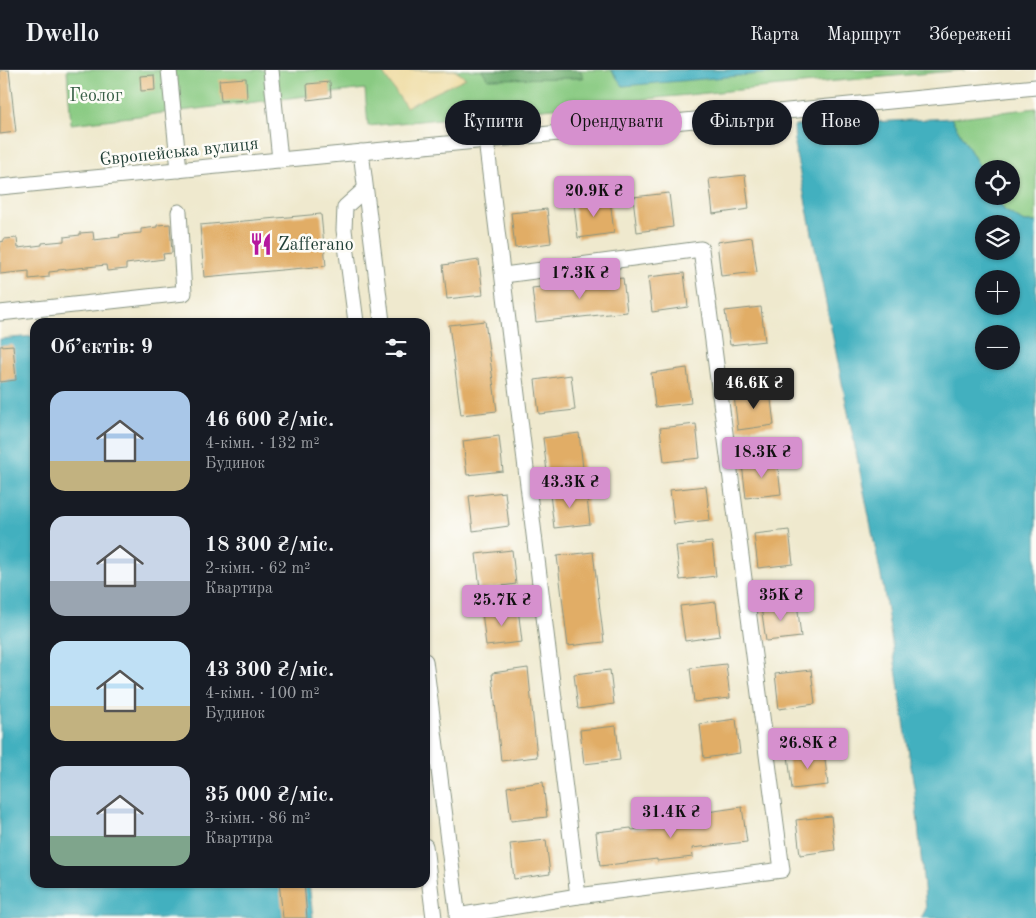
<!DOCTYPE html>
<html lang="uk">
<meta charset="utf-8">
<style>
:root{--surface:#171b24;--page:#20242c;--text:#f1f3f6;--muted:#9ea1a6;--line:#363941;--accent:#d690ce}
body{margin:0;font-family:"Old Standard TT",serif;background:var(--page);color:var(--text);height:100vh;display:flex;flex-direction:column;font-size:19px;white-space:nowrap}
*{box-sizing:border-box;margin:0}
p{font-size:16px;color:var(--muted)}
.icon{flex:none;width:28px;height:28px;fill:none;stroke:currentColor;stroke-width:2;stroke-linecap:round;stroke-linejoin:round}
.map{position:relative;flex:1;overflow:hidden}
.drawer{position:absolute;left:30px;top:248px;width:400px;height:570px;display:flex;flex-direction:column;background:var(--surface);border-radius:15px;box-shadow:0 1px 4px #0004}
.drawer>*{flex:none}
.guide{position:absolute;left:445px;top:30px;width:475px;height:45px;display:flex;gap:10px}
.buttons{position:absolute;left:975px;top:90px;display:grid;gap:10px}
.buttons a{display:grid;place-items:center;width:45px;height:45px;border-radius:50%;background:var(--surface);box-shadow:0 1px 4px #0004;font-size:25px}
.price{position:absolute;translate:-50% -42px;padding:0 11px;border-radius:5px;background:var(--accent);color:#111;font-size:16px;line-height:32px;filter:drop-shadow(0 1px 2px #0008)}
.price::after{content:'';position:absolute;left:50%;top:30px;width:15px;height:11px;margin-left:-8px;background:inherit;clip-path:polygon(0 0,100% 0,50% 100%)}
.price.active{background:#222;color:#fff}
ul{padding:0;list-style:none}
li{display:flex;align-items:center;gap:15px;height:125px;padding:0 20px}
li span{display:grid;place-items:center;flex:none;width:140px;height:100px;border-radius:15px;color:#555}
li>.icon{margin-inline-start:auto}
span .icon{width:60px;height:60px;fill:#fffc;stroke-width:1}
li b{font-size:21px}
h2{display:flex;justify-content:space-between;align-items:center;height:60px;padding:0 20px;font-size:21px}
.chip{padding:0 18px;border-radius:22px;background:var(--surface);box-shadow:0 1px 4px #0004;font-size:18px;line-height:45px}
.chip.active{background:var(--accent);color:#111}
header{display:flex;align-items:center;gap:30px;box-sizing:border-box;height:70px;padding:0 25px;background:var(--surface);border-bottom:1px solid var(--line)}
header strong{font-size:24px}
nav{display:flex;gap:28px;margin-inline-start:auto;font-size:18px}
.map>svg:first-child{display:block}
</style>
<header>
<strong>Dwello</strong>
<nav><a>Карта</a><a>Маршрут</a><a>Збережені</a></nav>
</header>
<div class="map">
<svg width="1036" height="848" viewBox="0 0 1036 848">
<rect width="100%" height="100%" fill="#fdfcf7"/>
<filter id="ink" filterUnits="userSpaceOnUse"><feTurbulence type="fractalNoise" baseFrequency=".02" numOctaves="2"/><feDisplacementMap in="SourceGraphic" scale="10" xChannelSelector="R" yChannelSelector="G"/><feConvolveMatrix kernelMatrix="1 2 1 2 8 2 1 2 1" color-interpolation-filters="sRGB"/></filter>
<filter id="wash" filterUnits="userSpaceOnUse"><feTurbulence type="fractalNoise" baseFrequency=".0096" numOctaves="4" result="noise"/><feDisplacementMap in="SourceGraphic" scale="20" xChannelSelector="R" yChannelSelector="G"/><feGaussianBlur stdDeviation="1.12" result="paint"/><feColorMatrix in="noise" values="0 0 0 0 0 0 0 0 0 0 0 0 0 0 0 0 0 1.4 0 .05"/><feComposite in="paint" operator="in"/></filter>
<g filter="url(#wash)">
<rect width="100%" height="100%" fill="#efe9ce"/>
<g fill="#89ca82" stroke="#54845b">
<polygon points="67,0 965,0 790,15 368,56 365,19 71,54"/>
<polygon points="1036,38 1036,152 1024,152 1004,140 996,126 1011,126 1011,99 984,99 984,104 951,48"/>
</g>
<polygon fill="#6eae70" stroke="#467652" points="482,0 580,0 584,8 488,9"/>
<polygon fill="#eeda9e" stroke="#868c69" points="384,0 454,0 466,8 406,37 384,5"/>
<g fill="#42b0bf" stroke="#30767a" fill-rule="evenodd">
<polygon points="611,0 807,0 623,16"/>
<path d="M951,48L984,104V126H996L1004,140L1024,152H1036V848H921L926,839L915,723L884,521L795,79L794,56ZM984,154H1011V181H984ZM984,209H1011V236H984ZM984,264H1011V291H984Z"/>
<polygon points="35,266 35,812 309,813 313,848 0,848 0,269"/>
</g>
<g id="blocks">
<g fill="#e1ad66">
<polygon points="0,0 9,0 16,62 0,64"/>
<polygon points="154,5 155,20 141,21 140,6"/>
<polygon points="246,8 247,29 221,31 219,10"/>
<polygon points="330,12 331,27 308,30 307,14"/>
<polygon points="745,105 749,139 713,144 709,109"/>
<polygon points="669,123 673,157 637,162 633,127"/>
<polygon points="610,129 614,163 578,168 574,133"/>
<polygon points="547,139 551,173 515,178 511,143"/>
<polygon points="321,144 326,196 204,207 200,155"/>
<polygon points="170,154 172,183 163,184 164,189 126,194 126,199 107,201 106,195 58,200 58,201 49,202 49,207 29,209 29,201 0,204 0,172 4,171 4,169 17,168 18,178 42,175 42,173 64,171 64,167 80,165 80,163 93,162 94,170 120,167 119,165 141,163 141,159 157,157 157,155"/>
<polygon points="752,167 757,202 721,206 717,172"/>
<polygon points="479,190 483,225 447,229 443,195"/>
<polygon points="684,203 688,237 652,242 648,207"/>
<polygon points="623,208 627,242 536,252 532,218"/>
<polygon points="761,237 765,271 730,275 725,241"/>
<polygon points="485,251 497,341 461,345 449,255"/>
<polygon points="13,275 16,310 0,312 0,276"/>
<polygon points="687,298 691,333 655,337 651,303"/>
<polygon points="571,305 575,340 539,344 535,310"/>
<polygon points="770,321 774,355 738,360 734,326"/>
<polygon points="696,354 700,388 664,392 660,358"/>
<polygon points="579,363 583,398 547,402 543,368"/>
<polygon points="499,366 503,401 467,405 463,371"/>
<polygon points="777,390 781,424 746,428 742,394"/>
<polygon points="706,416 710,450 674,454 670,420"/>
<polygon points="586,419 590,454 554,458 550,424"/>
<polygon points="505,422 509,456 473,461 469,426"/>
<polygon points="789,460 793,494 758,498 754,464"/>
<polygon points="712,472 716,506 680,510 676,476"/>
<polygon points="512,480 516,514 480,519 476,484"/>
<polygon points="593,482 604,572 568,576 557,486"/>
<polygon points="716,532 720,566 685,571 680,536"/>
<polygon points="797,532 801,567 766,571 761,537"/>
<polygon points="518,538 522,572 486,576 482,542"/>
<polygon points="726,594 730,628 694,632 690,598"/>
<polygon points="528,598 537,687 501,691 492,603"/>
<polygon points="610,600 614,634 578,639 574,604"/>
<polygon points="811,600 815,634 779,639 775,604"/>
<polygon points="736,649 740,683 704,688 700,654"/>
<polygon points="616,656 620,690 584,694 580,660"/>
<polygon points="824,681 828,715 792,719 788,685"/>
<polygon points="543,712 547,747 511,751 507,717"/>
<polygon points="742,737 747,772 692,778 693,787 657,791 657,789 600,796 596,762 631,758 632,760 708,750 707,742"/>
<polygon points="831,746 835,780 800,785 796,750"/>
<polygon points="546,770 550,804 514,809 510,774"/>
<polygon points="279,812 304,812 307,848 283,848"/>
</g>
</g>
</g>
<g filter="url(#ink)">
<use href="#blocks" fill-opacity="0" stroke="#879381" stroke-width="1"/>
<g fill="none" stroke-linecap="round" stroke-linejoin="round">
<defs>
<g id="minor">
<polyline points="169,0 179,100"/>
<polyline points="271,0 280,90"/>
<polyline points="486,70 578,826"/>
<polyline points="361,82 382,252"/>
<polyline points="0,117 1036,17"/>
<polyline points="0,243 184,223 179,142"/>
<polyline points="356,252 344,160 345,137 365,119"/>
<polyline points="425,591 458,848"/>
<polyline points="425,776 434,848"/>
<polyline points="457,846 578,826 782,800 701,179 504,205"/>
</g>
</defs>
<use href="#minor" stroke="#879381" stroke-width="17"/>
<use href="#minor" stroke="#fff" stroke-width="15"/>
</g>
</g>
<defs>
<symbol id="restaurant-bare" viewBox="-9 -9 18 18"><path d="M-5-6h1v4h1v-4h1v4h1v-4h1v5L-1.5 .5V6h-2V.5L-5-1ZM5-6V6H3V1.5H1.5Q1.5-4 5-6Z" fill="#b5179e" stroke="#fdfcf7" stroke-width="2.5" paint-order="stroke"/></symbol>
</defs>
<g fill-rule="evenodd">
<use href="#restaurant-bare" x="245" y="158" width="32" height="32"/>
</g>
<g text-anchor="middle" stroke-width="5" stroke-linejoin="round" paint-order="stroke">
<g font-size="18" fill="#3a6048" stroke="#fdfcf7">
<text x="96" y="31">Геолог</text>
</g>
<g font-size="18" fill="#1f3d34" stroke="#fdfcf7">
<text transform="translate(179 81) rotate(-6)" y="6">Європейська вулиця</text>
</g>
<g font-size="18" fill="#1f3d34" stroke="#fdfcf7" text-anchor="start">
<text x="278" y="180">Zafferano</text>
</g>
</g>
</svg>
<div class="buttons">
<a><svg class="icon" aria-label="locate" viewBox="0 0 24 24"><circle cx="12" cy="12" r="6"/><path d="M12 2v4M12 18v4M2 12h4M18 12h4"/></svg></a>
<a><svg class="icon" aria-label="layers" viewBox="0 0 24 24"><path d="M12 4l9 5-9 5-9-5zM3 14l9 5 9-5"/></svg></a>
<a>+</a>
<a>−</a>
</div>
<b class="price" style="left:594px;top:148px">20.9K ₴</b>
<b class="price" style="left:580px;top:230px">17.3K ₴</b>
<b class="price active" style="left:754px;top:340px">46.6K ₴</b>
<b class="price" style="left:762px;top:409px">18.3K ₴</b>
<b class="price" style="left:570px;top:439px">43.3K ₴</b>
<b class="price" style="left:781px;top:552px">35K ₴</b>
<b class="price" style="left:502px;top:557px">25.7K ₴</b>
<b class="price" style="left:808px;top:700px">26.8K ₴</b>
<b class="price" style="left:671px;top:769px">31.4K ₴</b>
<div class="guide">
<a class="chip">Купити</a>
<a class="chip active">Орендувати</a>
<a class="chip">Фільтри</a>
<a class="chip">Нове</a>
</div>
<section class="drawer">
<h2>Об’єктів: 9<svg class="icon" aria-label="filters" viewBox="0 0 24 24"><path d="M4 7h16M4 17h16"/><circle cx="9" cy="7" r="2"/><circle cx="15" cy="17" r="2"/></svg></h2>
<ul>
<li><span style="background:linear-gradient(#a9c7e8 70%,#c2b280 0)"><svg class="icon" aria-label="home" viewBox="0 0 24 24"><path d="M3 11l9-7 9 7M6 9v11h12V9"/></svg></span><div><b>46 600 ₴/міс.</b><p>4-кімн. · 132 m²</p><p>Будинок</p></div></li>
<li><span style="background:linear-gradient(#c9d6e8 65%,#9aa5b1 0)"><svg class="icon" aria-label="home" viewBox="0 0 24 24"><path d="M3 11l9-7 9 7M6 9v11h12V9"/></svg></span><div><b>18 300 ₴/міс.</b><p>2-кімн. · 62 m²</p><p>Квартира</p></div></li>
<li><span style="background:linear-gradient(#bfe0f5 65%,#c2b280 0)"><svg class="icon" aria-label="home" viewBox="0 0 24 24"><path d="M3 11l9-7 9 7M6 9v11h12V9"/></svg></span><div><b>43 300 ₴/міс.</b><p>4-кімн. · 100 m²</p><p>Будинок</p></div></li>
<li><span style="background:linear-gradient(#c9d6e8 70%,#7fa58c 0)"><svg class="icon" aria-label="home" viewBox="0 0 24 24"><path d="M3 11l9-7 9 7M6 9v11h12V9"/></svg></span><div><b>35 000 ₴/міс.</b><p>3-кімн. · 86 m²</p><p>Квартира</p></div></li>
</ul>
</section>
</div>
